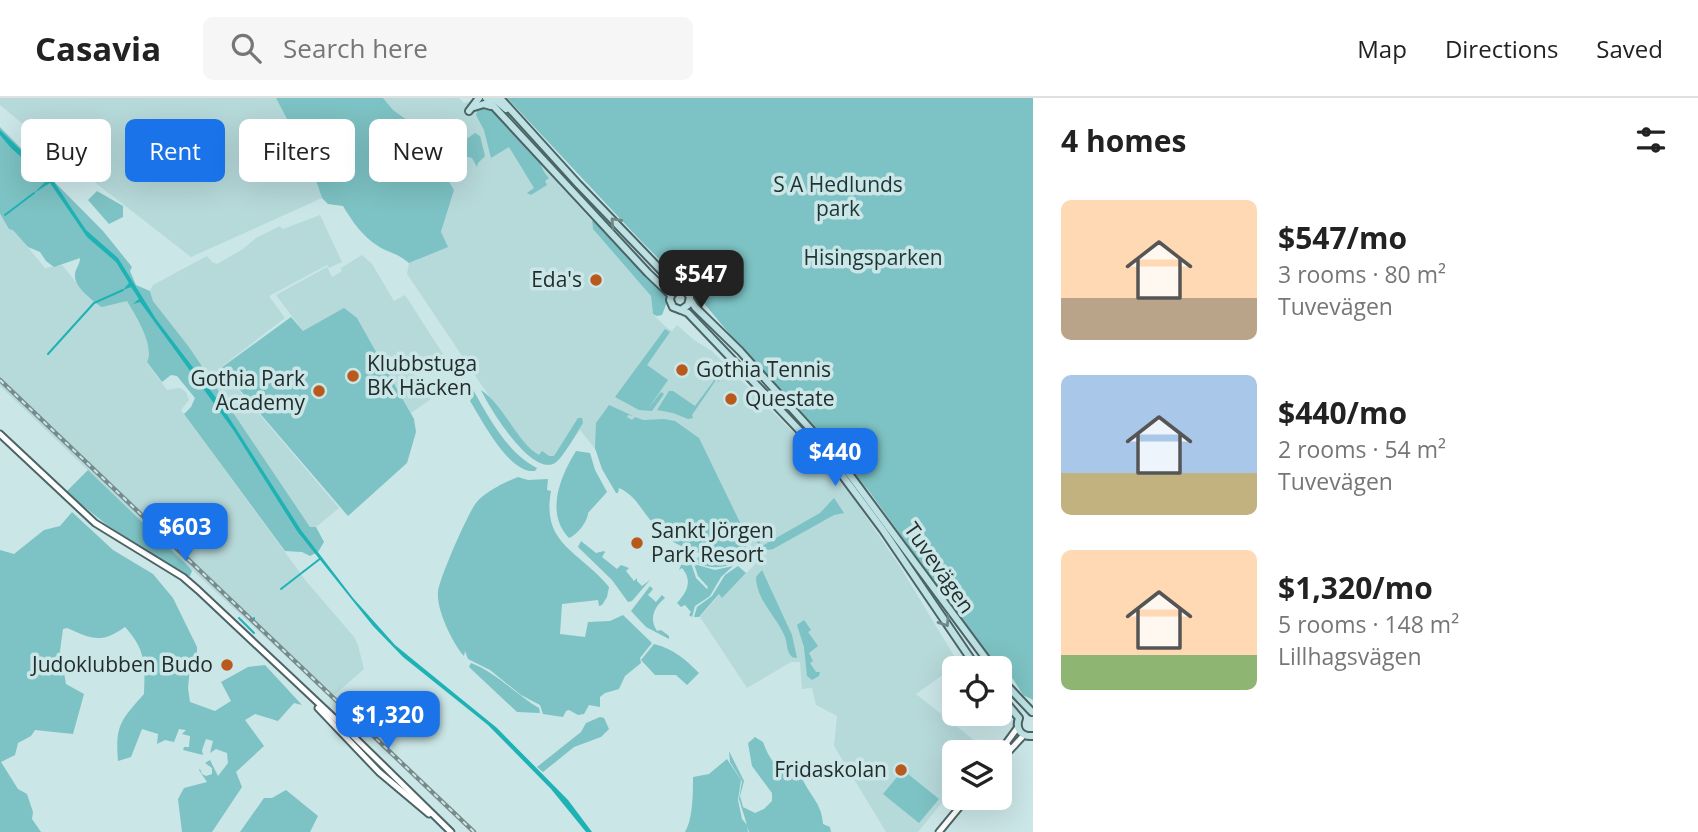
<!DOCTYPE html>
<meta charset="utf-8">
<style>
:root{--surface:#fff;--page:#f6f6f6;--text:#222;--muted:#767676;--line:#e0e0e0;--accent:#1a73e8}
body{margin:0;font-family:"Open Sans",sans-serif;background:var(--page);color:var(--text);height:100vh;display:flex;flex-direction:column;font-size:26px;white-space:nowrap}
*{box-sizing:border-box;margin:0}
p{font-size:23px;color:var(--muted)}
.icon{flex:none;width:38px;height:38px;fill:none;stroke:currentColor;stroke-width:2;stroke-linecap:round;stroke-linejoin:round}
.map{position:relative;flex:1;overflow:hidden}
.details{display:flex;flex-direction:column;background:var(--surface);width:665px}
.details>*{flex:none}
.top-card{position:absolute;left:21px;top:21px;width:665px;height:63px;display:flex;gap:14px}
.fabs{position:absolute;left:942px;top:558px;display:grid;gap:14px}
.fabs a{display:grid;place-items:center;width:70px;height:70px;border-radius:10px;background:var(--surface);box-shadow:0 7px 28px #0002;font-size:35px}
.price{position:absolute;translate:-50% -60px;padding:0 16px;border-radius:14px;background:var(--accent);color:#fff;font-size:23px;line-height:46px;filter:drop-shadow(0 2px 4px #0008)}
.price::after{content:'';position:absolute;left:50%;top:42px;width:21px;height:16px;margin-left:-10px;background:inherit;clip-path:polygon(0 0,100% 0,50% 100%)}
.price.selected{background:#222;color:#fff}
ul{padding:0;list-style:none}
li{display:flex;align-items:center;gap:21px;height:175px;padding:0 28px}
li span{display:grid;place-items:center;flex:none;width:196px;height:140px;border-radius:10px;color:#555}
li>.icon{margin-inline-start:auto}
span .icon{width:84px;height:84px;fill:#fffc;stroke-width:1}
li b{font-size:30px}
h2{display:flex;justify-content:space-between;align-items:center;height:84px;padding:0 28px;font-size:30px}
.chip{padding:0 24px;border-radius:10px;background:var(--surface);box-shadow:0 7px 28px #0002;font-size:24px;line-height:63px}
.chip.selected{background:var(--accent);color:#fff}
header{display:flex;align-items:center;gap:42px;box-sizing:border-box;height:98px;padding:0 35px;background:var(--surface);border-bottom:2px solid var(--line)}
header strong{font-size:33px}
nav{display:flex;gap:38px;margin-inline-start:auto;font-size:24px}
.search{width:490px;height:63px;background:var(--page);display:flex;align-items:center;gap:18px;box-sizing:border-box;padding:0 24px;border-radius:10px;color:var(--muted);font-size:26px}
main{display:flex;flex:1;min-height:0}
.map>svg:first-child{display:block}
</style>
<header>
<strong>Casavia</strong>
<div class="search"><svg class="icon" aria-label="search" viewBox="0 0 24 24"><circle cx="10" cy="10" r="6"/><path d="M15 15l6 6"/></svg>Search here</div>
<nav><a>Map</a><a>Directions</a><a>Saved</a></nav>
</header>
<main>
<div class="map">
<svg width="1033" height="734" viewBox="0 0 1033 734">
<rect width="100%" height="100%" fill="#cbe6e7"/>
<g fill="#b6d9da">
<polygon points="0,0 276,0 310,65 322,100 191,159 70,65 0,7"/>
<polygon points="383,0 459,0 464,5 471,3 478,10 504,26 592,123 593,131 651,198 653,216 666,229 672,233 677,227 694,242 712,253 803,344 849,394 899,467 956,561 947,574 916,596 985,651 982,654 954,654 954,690 918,734 886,734 834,648 837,618 816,607 812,590 802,591 800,564 791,564 747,590 700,519 720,496 723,499 758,463 749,443 596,352 580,332 560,360 551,365 540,364 528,356 407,176 409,165 418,162 441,135 454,92 417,29 393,12"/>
<polygon points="0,117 9,131 13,131 45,170 62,167 89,200 124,189 152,242 147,265 167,292 180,290 186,294 189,302 181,312 306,483 354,539 358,547 364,571 331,600 190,470 0,288"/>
<polygon points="320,117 342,164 329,170 327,167 269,198 285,220 220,270 339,410 316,429 310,429 189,249 153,203 150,193 153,187 207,158 212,164 217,166 243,151 256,140 280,128 283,131"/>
<polygon points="362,157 372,166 394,203 405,197 443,256 414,277 423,289 429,285 432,289 425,293 431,301 411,315 357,220 303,233 276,197 327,169 332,179 342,173 341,170"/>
</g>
<g fill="#7dc2c4">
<path d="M276,0H383L393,12L417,29L454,92L441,134L448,149L409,165C396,154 388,155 378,148C363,139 352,123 343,108L328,106L322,100L310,65Z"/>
<polygon points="507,0 1033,0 1033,602 1023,597 1013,581 1000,571 972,537 869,393 752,263 703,204 699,200 695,206 693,195 641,143"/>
<path d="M487,9C496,14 534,53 539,62C542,69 543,74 549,80L545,83L547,87L531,97L527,95L534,90L509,49L491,60L484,32L476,17L478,10Z"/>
<path d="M0,29L103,133L132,169L130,173L136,187L150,193L153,203L189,249L310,429H316L324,444L318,454L310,458L302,454L285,453L184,316L191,309L195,300L177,278L171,277L162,284L147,264C155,248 136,218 127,203L102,209C93,203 74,189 75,177C75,171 80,167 80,160L54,169L46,163L40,154L28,149L13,132L9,131L0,116Z"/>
<polygon points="475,35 480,38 485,58 478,65 477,69 472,60 464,58 455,49"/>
<polygon points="97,93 123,108 123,119 109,126 88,102"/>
<polygon points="595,122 626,157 663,191 667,204 662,217 657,218 653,216 651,198 593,131 592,123"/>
<polygon points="344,210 357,220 414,321 416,334 407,365 348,418 221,270 291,219 303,233"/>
<polygon points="665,231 670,234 647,267 668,282 647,312 661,294 664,296 652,313 639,312 615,299"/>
<polygon points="703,265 707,265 720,278 719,284 716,282 692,317 693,320 688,321 673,315 657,312 669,293 673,293 695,308 718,277"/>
<path d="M469,285C487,315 504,353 537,370L535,373C509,376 482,322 470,303L473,298L466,287Z"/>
<path d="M481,292C504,307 518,346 539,357L542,353L549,358H554L578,320H582L583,325C577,334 563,360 555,365C531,379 489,309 481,292Z"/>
<path d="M609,307L633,318L628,317L627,319L632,322L635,319L643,322L664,321L675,323L699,340L749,443C737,469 721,475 694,464L701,456L700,455C680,448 667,444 656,425L654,426C641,413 637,398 619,390L618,395H616L602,371L595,350L596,325Z"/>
<path d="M576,353L590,355L595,372L607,394L588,415C588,423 577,437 569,440C545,415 560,379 576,353Z"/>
<polygon points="88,372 190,470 192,473 190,478 186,478 107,427 66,394"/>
<path d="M518,379L528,382L548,381L547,392L551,393C541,447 580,453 609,489L607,499L602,507L599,508L598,502L562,506L560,536L585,539L588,524L610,523L623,517L652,545L640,560L641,565L625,578L619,591L605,595L600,599V609L589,607L584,616L578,617L569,612L566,613L563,619L543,616L540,607L521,597L490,572L468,561L465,553L464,558C453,546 436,511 438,494C439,481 468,415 476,405C485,394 505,384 518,379Z"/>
<path d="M834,400L844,415L834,417L773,451C760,455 754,441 752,430L762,448L820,415Z"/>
<path d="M72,414L113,452L153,476L173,500L197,549V558L206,561L190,569L188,590L190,604L215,613L231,603L221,584L248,569L265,567L302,607L294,605L278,623L255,616L245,622L264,648L236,674L242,689L212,734H182L178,701L184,690L207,684L199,672L200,671L202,676L206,678L212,676V670L205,665L210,662L218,678L228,665L227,655L216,651L210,655L213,643L206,641L202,652L203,657L183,652L184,649H189L190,638L182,636L186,632L179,631L174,644L165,642L157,646L158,636L142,631L131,659L118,663C115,627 121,622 144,596C145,566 146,552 125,529C101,546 92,541 67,530L63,531L60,553L66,586L84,596L73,636L35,632L31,638L18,645L15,657L1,664L18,691L27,696L33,714L32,721L41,734H0V452L14,456L44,432L60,428Z"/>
<polygon points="581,443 596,455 604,453 605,454 602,459 617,471 621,467 629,470 626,473 634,483 637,480 637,483 642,488 650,482 632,503 628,504 612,482 578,449"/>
<path d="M691,465L696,480L707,491L708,489L698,478L694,466L715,472L733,468L721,479L710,498L695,508L692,519L689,517L691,514L685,507L681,509L677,505C687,494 693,483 682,470L679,472L681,467Z"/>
<polygon points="738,468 746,475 722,500 719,496 699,519 694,519 697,509 712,498 725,477"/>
<path d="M762,472L792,537L797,560L792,559C786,553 788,547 785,539C776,517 757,504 756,479Z"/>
<path d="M650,488L653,491L648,497L656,504L662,497L665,500C654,509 649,520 657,533L661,532L669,538V541L646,529L631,513Z"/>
<polygon points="804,522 811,532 808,534 818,548 809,555 813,563 810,565 816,574 820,574 819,578 812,582 807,578 804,549 797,527"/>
<path d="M654,546C674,551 685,561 699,575L687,587L676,577H655L641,562Z"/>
<path d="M471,565C497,575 515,596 539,610L540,615L517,614L469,569Z"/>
<polygon points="600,619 604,620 609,631 601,639 574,649 543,674 537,669 581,634 586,625"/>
<path d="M755,639L763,644C767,656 775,671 789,676C793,677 797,676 801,677C808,697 822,704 823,726L830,729L831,734H749L747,728L748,734H685C693,721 693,695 693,679L709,676L727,661L741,682L738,702L742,721L747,727L739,701L742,683L730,664L729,653L744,683L740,698L743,709L755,715L764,711L772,703V695L752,668L748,645Z"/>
<polygon points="903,672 939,701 919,725 883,696"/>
<polygon points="286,692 318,718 310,734 240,734 264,700 272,700"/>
</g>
<polygon fill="#1fb2b5" points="0,32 54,84 86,132 118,160 156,221 217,301 301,432 353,500 395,547 497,630 568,702 592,734 586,734 551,691 488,627 403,559 373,528 297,433 234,333 140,204 133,206 139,201 131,189 123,192 129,185 116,164 87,139 50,85 34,95 47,82 11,50 0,37"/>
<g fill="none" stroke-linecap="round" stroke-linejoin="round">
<g stroke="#1fb2b5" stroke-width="2">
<polyline points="5,117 34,95"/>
<polyline points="48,256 94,205 123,192"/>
<polyline points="281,491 321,460"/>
<polyline points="239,520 254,535"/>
<polyline points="254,521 254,520"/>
</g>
<defs>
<g id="tertiary">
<polyline points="0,336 95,425 183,479 198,492 346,631 451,734"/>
<polyline points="318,610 379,674 429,716"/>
<polyline points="999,655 1018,629"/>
<polyline points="999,664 1024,637"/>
<polyline points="939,734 967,700"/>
</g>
<g id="secondary">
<polyline points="486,0 648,175 671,197 670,202 673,209 681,212 688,207 690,199 686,193 677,192 671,197"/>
<polyline points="493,0 506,11"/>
<polyline points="500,0 578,86 679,191"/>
<polyline points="474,9 484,6 491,8"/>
<polyline points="469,13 479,0"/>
<polyline points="690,201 695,209 740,253 841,365 993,570"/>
<polyline points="681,212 688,215 842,377 883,432 977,570"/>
<polyline points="999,579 1032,614"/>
<path d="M999,596L1019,620C1015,631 1021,639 1033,638"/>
</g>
</defs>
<use href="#tertiary" stroke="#4c6465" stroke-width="9"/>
<use href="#secondary" stroke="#4c6465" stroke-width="10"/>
<use href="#tertiary" stroke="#fff" stroke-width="5"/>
<use href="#secondary" stroke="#bee2e4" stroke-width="6"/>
<defs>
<polyline id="rail" points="0,282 474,734"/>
</defs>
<use href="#rail" stroke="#788b8c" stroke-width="4.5"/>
<use href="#rail" stroke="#cbe6e7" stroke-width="2" stroke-dasharray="5" stroke-linecap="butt"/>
</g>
<defs><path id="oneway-chevron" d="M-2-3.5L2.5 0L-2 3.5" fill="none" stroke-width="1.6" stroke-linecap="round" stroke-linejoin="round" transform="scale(1.75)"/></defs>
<g stroke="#708888">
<use href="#oneway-chevron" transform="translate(615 124) rotate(-134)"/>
<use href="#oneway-chevron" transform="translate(945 524) rotate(56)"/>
</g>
<g fill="#ba591c" stroke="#cbe6e7" stroke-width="2.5">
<circle cx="596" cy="182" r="7"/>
<circle cx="682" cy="272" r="7"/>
<circle cx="353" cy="278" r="7"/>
<circle cx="319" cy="293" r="7"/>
<circle cx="731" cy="301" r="7"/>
<circle cx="637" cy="445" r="7"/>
<circle cx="227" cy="567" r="7"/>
<circle cx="901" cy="672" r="7"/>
</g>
<g text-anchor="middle" stroke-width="7" stroke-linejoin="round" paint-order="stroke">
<g font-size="21" fill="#1e3535" stroke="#cbe6e7">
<text x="838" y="94">S A Hedlunds<tspan x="838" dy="24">park</tspan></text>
<text x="873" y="167">Hisingsparken</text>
</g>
<g font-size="21" fill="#232d2d" stroke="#cbe6e7" text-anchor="end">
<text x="582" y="189">Eda's</text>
<text x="367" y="273" text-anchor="start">Klubbstuga<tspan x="367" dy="24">BK Häcken</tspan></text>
<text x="696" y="279" text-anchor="start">Gothia Tennis</text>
<text x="305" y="288">Gothia Park<tspan x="305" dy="24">Academy</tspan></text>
<text x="745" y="308" text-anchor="start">Questate</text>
<text x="651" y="440" text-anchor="start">Sankt Jörgen<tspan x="651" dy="24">Park Resort</tspan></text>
<text x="213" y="574">Judoklubben Budo</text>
<text x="887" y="679">Fridaskolan</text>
</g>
<g font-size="21" fill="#232d2d" stroke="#cbe6e7">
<text transform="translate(939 470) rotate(55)" y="7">Tuvevägen</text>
</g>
</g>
</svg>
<div class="fabs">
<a><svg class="icon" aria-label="locate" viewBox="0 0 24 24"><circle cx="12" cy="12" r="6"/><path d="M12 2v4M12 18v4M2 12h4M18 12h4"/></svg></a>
<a><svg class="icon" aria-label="layers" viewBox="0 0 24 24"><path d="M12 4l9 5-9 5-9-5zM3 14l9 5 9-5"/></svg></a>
</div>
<b class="price selected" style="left:701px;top:212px">$547</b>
<b class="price" style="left:835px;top:390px">$440</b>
<b class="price" style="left:185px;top:465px">$603</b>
<b class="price" style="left:388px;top:653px">$1,320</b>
<div class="top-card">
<a class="chip">Buy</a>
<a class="chip selected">Rent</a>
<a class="chip">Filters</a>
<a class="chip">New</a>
</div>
</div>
<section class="details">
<h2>4 homes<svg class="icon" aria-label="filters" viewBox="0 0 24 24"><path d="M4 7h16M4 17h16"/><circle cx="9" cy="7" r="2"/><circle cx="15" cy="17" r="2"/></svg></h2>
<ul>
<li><span style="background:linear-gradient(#ffd9b3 70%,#b9a48a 0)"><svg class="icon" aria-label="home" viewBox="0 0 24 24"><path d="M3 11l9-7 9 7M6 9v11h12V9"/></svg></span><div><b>$547/mo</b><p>3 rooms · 80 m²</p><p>Tuvevägen</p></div></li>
<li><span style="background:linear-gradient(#a9c7e8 70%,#c2b280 0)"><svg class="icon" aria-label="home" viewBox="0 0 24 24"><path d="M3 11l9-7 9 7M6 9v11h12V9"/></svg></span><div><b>$440/mo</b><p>2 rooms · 54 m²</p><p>Tuvevägen</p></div></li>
<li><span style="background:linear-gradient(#ffd9b3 75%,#8fb573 0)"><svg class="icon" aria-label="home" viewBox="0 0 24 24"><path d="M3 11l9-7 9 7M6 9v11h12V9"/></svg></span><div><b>$1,320/mo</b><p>5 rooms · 148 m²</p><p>Lillhagsvägen</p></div></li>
</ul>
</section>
</main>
